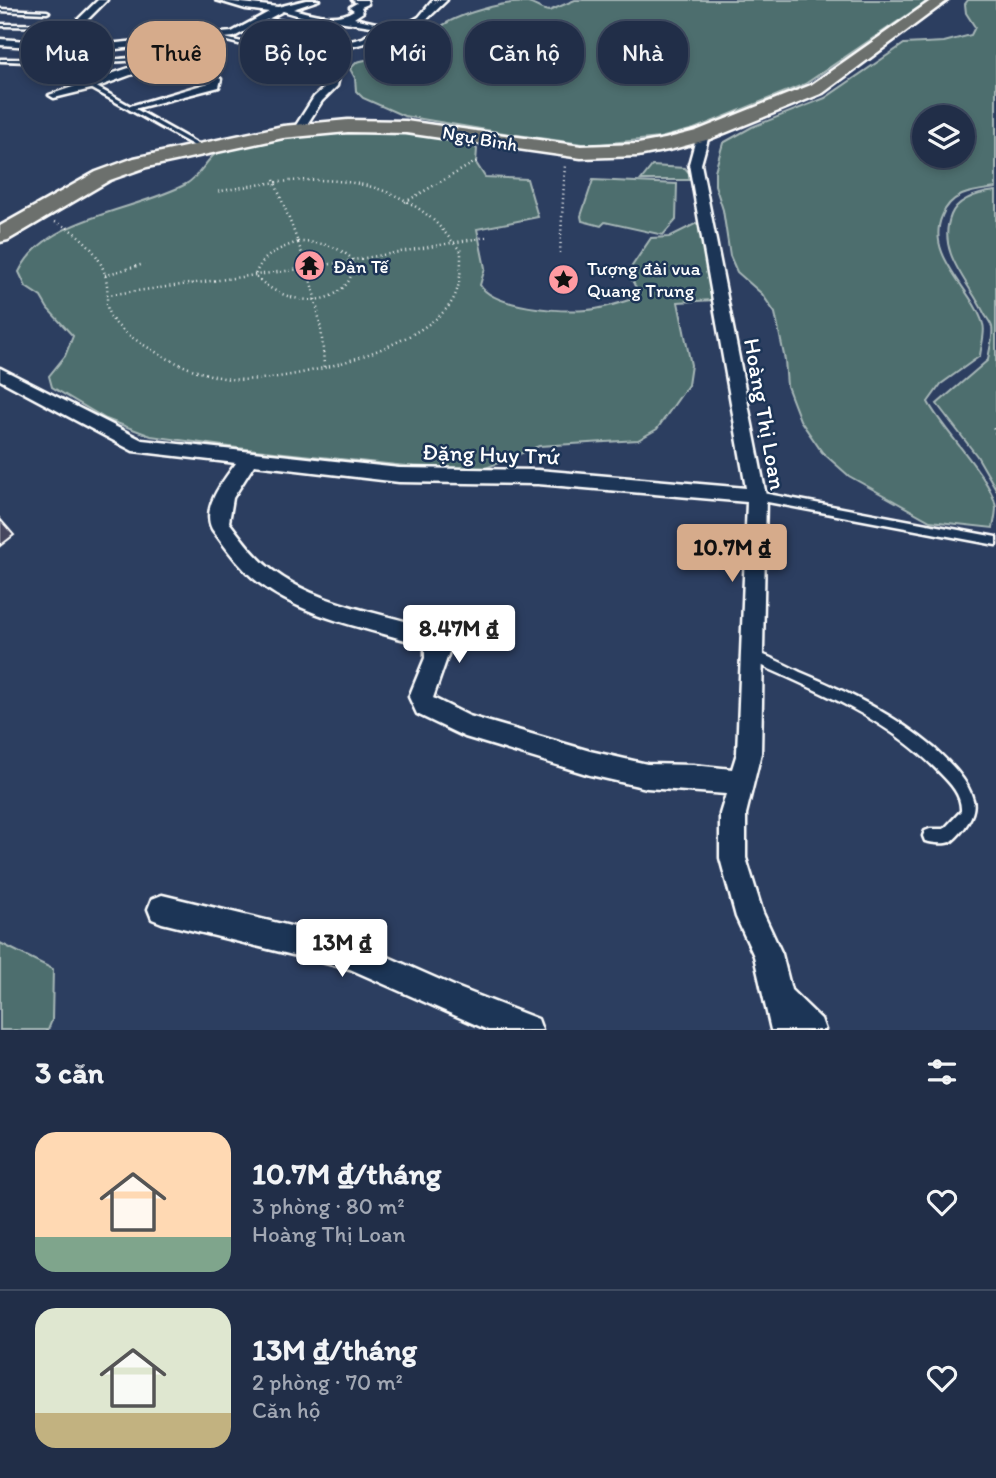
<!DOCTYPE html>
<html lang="vi">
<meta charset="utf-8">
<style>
:root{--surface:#212e48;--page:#2d3a52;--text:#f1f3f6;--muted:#a2a8b4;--line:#3e4a60;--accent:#d6ab8b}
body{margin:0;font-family:Itim,sans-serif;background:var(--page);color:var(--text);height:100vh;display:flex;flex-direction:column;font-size:26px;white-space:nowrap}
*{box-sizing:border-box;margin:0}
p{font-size:23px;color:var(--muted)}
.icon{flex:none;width:38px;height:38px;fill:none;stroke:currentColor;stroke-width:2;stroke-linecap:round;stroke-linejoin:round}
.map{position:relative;height:1030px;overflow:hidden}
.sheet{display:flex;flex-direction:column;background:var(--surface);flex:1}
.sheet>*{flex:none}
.guide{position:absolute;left:21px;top:21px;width:956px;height:63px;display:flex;gap:14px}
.tools{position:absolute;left:912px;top:105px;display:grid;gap:14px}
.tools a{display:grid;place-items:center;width:63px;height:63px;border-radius:50%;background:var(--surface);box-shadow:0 4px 10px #0003,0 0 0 2px var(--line);font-size:35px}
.price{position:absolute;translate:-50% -60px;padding:0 16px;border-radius:7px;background:#fff;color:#222;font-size:23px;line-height:46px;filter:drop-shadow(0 2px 4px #0008)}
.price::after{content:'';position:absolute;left:50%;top:42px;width:21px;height:16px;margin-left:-10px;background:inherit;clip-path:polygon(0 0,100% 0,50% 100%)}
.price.selected{background:var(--accent);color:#111}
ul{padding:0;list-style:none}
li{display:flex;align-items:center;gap:21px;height:175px;padding:0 35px}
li+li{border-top:2px solid var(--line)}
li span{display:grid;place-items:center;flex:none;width:196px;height:140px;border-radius:21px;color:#555}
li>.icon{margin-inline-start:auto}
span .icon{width:84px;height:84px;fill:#fffc;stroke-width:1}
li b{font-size:30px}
h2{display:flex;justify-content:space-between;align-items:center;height:84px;padding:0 35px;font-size:30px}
.pill{padding:0 24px;border-radius:28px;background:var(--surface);box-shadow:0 4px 10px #0003,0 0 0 2px var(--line);font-size:24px;line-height:63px}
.pill.selected{background:var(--accent);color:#111}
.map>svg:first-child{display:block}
</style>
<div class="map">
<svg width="996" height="1030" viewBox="0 0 996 1030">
<rect width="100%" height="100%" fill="#2c3e60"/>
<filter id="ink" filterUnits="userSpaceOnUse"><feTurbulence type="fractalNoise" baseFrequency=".0143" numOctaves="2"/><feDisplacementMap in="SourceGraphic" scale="14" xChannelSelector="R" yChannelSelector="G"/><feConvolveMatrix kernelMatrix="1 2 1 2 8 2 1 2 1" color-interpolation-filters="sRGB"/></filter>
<g filter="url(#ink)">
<g fill="#4d6e6e" stroke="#a6b6b6" stroke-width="2" fill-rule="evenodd">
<path d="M575,0H924L925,3L805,84L694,129L660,138L590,145L510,134L404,116L363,98L356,91L355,78L350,69L357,62C382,54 427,58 443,34L439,28C455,15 507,0 528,3C536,5 540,10 549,11Z"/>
<path d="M968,0H996V188C974,191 951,192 942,216C925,256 972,288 983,324C986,332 981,346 980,356L941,384L928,402C944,432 991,477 996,507C996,514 994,522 993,528L930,521L849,476L822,452L800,420L787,386L785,360L775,313L762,294L737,272L730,256L723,210L715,185V171L723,143L752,127L825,98L904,44L944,42L971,35L975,27L966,13L965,4ZM924,117H962V156H924Z"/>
<path d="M337,132C373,132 448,128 477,149L476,163L485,177L527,179L538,217L477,229L485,268L480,285C494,308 561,312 587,310C603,309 620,303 635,298L637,290L628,272L651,238L669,237L697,223L701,225L714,300L678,302L691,365L688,385L657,429L638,440L539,446L486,468H425L237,448L151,436L106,419L52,387L49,376L65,356L73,336L48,309L41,297L26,287L19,272C45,216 137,211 186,184C202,175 207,155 225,148C260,136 301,135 337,132Z"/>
<polygon points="652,166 685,168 690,174 689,180 641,180"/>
<polygon points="593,180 677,184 676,220 663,235 605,222 601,226 582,221 581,216"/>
<path d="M996,191V489L977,456L937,404L988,360C989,350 994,336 992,327C991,323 986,317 984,313C969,282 936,252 951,215C958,198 979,193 996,191Z"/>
<polygon points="0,943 53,969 52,1020 48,1030 0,1030"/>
</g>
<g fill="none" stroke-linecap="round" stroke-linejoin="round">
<defs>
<g id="service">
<polygon points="433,0 437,0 423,19 414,24 410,37 374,53 370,53 370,51 400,39 377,36 375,34 403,37 406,35 410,22 419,17"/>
<polygon points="0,9 47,11 49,12 47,13 0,11"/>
<polygon points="262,17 312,27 314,28 312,29 264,19"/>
<polygon points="0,24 75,25 77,26 75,27 0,26"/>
<polygon points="225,38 274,50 295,40 299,41 275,53 223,40"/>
<path d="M65,46C70,48 74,52 79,54C109,66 153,54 184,50L186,51C165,59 111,64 88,60C78,58 71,54 63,48Z"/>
<path d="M0,59C36,59 65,58 93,85L205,148L200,149L89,87C62,61 35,62 0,61Z"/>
<polygon points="757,492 996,537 996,545 757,500 752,496"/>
<path d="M751,650C768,656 784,664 800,672C848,692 895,715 935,749C950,763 968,780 973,800C977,814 962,833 952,841C945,845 932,843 925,841L923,836L925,831L930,829H944L961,811C962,796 951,784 941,774C888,718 816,690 747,659L745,655L747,651Z"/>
</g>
<g id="minor">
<path d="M98,0H107L64,43L96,45L232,32L269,12L246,9L216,0L278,7L306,0H319L293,9C313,14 336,22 354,10L350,7L357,3L352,0H367L368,4L361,7L363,12L354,18L389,26L369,42L334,51L342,64L337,86L322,101L302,132L298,133L293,130L314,97L327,85L332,64L324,54L327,47L363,38L378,27L338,21L321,22L283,11L234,37L96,51L0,45V39L54,43Z"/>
<polygon points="438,0 447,0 421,25 417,39 382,55 376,55 376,51 410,36 414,22"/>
<polygon points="194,46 202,48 182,56 221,79 219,87 130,110 130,106 212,82 174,59 95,88 54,98 49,95"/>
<path d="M703,132L709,135L701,164L766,496L761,753L746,814V858L763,913L782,954L791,990L821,1019L825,1030H771L754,956L736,917L720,858V814L726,794L647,788L590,775L465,737L417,714L409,697L425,658V646C370,628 305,619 258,582C240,568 226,548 212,529C201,507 224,480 236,463L133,451L0,380V368L142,440L399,468L538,470L746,488L689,164L697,135ZM254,465L399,482L538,484L747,502L737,753L732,769L693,765L647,764L590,751L469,716L433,698L449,652V645L440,632C385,612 320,607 272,570C255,557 242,539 229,522L233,498Z"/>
<polygon points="162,895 352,941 456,987 538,1019 542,1030 488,1030 350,969 162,923 152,919 148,909 152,899"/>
</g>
<polygon id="trunk" points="932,0 948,0 823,93 710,139 673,149 638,156 581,158 406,133 348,132 283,138 147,167 110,180 8,240 0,242 0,226 96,172 134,158 283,126 348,120 406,121 581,146 638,144 665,139 696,131 811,85"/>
</defs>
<use href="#service" stroke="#fff" stroke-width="5"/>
<use href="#minor" stroke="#fff" stroke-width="5"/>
<use href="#trunk" stroke="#fff" stroke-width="5"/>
<g stroke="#fff" stroke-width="2.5" stroke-dasharray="1 3.5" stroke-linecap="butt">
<path d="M274,180C300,248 322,295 324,369"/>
<polyline points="405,202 479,160"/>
<path d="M55,222C80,232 104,256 107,285C108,295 105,306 110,316C115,325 125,332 133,338C163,358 195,374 230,379C286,385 412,350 448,307C461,291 461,271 461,251C451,241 443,229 432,219C371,166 289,178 216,192"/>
<path d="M298,242C319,242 338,245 353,260C352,267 352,276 348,282C326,313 275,299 255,275C263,254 279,249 298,242Z"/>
<polyline points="560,253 565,164"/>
<polyline points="105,275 144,264"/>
<polyline points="107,295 308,268 486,237"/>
<polyline points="996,426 993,427 996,435"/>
</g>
<use href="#service" fill="#1d3557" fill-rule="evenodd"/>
<use href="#minor" fill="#1d3557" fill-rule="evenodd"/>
<use href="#trunk" fill="#6c706d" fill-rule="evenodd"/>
</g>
<polygon fill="#47465e" stroke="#fff" stroke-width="2" points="0,519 14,535 0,546"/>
</g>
<defs>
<symbol id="temple-disc" viewBox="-11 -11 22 22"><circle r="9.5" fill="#ff9aa2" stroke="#1d3557"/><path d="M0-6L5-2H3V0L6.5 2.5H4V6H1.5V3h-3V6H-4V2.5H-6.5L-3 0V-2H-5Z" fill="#111"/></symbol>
<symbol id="sight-disc" viewBox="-11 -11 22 22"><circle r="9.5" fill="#ff9aa2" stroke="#1d3557"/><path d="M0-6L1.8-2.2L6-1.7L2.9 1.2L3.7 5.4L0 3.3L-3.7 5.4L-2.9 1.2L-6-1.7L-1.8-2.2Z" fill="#111"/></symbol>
</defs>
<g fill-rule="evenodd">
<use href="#temple-disc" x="292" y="248" width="35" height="35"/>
<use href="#sight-disc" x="546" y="262" width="35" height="35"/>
</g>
<g text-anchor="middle" stroke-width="5" stroke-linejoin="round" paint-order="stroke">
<g font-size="19" fill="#fff" stroke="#1d3557">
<text transform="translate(480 138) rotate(10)" y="7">Ngự Bình</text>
</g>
<g font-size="19" fill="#fff" stroke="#1d3557" text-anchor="start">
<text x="333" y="273">Đàn Tế</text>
<text x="587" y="275">Tượng đài vua<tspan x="587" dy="22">Quang Trung</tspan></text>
</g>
<g font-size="23" fill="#fff" stroke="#1d3557">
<text transform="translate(765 414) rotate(80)" y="8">Hoàng Thị Loan</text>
<text transform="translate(491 454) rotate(2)" y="8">Đặng Huy Trứ</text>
</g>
</g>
</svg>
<div class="tools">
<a><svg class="icon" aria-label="layers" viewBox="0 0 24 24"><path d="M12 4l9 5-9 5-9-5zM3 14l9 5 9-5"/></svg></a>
</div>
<b class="price selected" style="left:732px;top:584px">10.7M ₫</b>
<b class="price" style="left:459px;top:665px">8.47M ₫</b>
<b class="price" style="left:342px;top:979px">13M ₫</b>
<div class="guide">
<a class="pill">Mua</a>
<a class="pill selected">Thuê</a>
<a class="pill">Bộ lọc</a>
<a class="pill">Mới</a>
<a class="pill">Căn hộ</a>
<a class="pill">Nhà</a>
</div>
</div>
<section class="sheet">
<h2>3 căn<svg class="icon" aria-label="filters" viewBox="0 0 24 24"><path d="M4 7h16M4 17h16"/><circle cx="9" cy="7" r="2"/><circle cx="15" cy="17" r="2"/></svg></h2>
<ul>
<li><span style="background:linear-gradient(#ffd9b3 75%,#7fa58c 0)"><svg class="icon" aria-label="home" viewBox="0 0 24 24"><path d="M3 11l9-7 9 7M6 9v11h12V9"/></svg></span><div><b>10.7M ₫/tháng</b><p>3 phòng · 80 m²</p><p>Hoàng Thị Loan</p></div><svg class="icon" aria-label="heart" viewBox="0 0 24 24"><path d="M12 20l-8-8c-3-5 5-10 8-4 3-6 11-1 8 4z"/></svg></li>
<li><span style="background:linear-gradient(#dfe7d0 75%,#c2b280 0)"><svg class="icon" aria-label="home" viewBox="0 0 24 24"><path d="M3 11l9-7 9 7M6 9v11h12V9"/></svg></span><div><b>13M ₫/tháng</b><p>2 phòng · 70 m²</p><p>Căn hộ</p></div><svg class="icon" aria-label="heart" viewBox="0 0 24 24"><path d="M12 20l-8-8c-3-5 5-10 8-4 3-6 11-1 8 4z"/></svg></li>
</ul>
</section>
